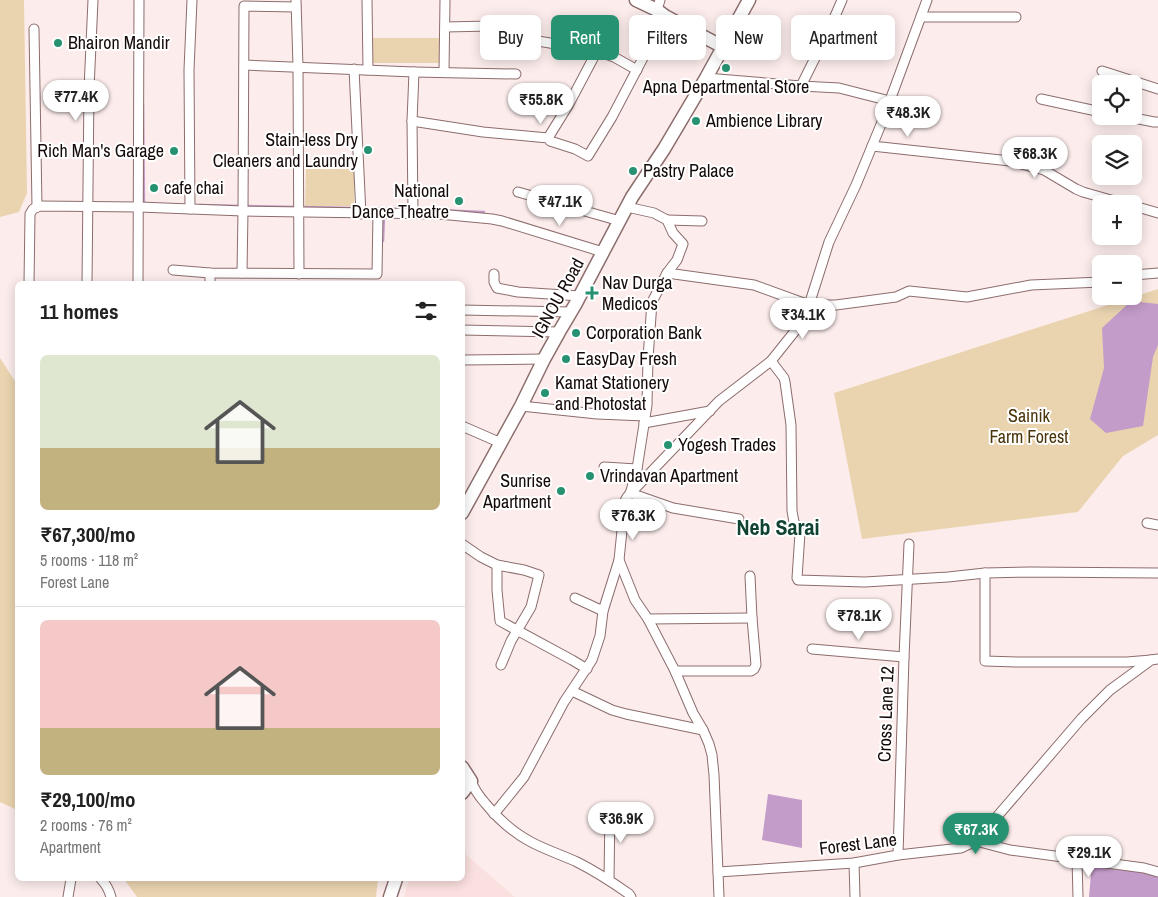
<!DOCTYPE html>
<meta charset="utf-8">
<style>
:root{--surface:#fff;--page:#f2f2f2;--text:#222;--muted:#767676;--line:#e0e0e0;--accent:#279271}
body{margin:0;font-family:"Archivo Narrow",sans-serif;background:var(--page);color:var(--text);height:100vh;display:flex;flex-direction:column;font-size:19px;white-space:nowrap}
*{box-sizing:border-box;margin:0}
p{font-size:16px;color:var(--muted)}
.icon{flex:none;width:28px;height:28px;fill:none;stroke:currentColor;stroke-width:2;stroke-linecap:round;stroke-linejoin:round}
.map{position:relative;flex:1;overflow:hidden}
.sheet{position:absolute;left:15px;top:281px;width:450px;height:600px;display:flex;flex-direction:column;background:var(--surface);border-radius:8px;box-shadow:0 2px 12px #0003}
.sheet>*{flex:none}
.hud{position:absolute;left:480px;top:15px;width:475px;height:45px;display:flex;gap:10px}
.controls{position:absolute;left:1092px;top:75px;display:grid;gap:10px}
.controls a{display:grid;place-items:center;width:50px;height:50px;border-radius:8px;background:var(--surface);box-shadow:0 2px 12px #0003;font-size:25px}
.price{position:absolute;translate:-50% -42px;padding:0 11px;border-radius:18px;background:#fff;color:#222;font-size:16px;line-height:32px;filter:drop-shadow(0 1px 2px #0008)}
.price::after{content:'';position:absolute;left:50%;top:30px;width:15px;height:11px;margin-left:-8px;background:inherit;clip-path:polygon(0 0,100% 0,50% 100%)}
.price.active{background:var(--accent);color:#fff}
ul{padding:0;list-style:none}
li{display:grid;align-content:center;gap:10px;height:265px;padding:0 25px}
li+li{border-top:1px solid var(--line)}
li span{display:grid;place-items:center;height:155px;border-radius:8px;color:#555}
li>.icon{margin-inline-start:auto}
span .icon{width:90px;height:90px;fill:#fffc;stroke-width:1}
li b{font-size:21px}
h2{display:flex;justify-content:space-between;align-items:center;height:60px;padding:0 25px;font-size:21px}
.tag{padding:0 18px;border-radius:8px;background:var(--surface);box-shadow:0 2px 12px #0003;font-size:18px;line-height:45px}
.tag.active{background:var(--accent);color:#fff}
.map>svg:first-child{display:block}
</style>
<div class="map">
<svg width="1158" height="897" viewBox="0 0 1158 897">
<rect width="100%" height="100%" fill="#fcedec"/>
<polygon fill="#fae0de" points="463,852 515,897 404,897 409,879 462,879"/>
<g fill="#ead4b0">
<polygon points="0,0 24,0 27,193 19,212 0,217"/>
<rect x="372" y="38" width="68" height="25"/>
<polygon points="306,168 354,169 354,206 305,206"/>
<polygon points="1158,289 1158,435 1123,456 1078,512 862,539 834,393"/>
<polygon points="0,358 18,386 17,810 0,802"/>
<polygon points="124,879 378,879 376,897 137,897"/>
</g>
<g fill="#c39cc9">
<polygon points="1131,301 1158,304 1158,345 1153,357 1143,426 1106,433 1090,419 1104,368 1102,328"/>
<polygon points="768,794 802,800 802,848 762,840"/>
<polygon points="1092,862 1158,871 1158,897 1089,897"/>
</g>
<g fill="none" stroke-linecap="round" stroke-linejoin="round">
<g stroke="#c39cc9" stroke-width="2.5">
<polyline points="143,104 144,203"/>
<polyline points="200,205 240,206"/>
<polyline points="245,206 357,208"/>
<polyline points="363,208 397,209"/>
<polyline points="435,210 484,212"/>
<polyline points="383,241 384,217"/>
</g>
<defs>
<g id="street">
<polyline points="296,0 298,67 299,274"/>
<polyline points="367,0 368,70"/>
<polyline points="657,10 660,0"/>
<polyline points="921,17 1016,17"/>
<polyline points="445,27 491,26"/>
<polyline points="34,29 37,207"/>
<polyline points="538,41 597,51"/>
<polyline points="244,65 414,72 516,74"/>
<polyline points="354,69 361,214"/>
<polyline points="1102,71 1158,89"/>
<polyline points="444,72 445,0"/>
<polyline points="706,78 801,86 839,88 886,100"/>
<polyline points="801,86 829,30 842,0"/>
<polyline points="1041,99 1101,112"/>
<polyline points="1124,116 1154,122 1158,122"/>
<polyline points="412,121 483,132 548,138 550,141 575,149 588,156 612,117 665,16"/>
<polyline points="548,138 569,104 597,51 614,57 637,70"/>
<polyline points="872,146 1010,161 1044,170 1076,189 1083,192 1125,204"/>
<polyline points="518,192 620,221"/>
<polyline points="1134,206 1158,213"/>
<polyline points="627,207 654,213 667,220 673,233 683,244 677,260 667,273 652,302 648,358 647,405 637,469 631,491"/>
<polyline points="190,209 189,70 192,0"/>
<polyline points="413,214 412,121 414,72"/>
<polyline points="667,220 702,221"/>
<polyline points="173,270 210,273 377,274 378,213"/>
<polyline points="210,273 210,284"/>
<polyline points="242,273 243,211 244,6 296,7"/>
<polyline points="667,273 754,285 809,305 836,305 896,297 909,291 967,297 1031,285 1101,282"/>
<polyline points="494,274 494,282 497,288 518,292 580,296"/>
<polyline points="1134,275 1158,273"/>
<polyline points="29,284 30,214 33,209 40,206 139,207 243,211 439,214 492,219 502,221 603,252"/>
<polyline points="87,284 89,89 93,0"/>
<polyline points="138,284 139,0"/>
<polyline points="462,310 571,312"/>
<polyline points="462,330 559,332"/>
<polyline points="462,360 544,359"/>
<polyline points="771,361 784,378 785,382 791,425 792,511 794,522 799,530 800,533 797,578 798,580 865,582 948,577 985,573 1030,572 1158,573"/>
<polyline points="521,406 597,414 645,416"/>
<polyline points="644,423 710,411"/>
<polyline points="462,426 501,443"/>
<polyline points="604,467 637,469"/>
<polyline points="630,493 673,508 739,519"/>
<polyline points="1147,523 1158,525"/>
<polyline points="462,544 481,557 497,565 524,570 539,575 531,607 511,641 501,665"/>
<polyline points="619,560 635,600 648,619 675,671 693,713 703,730 709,744 712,755 714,775 718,872"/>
<polyline points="497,565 497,590 500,621 572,660 587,669"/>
<polyline points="985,573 985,661 1017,662 1127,662 1151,660"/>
<polyline points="575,598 603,611"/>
<polyline points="648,619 752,618"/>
<polyline points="812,649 904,657"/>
<polyline points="675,671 751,671 754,669 756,665 752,618 750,576"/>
<polyline points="572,691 612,710 626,714 703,730"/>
<path d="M471,781C474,789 479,796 485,803C498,819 512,832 531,842C546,850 562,855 577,862C595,871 612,882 629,894L631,897"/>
<polyline points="494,814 524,777 564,702 592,660 600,636 603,611 619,560 625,501 627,497 719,401 771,361 803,321 809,305 829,242 856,185 882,122 927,0"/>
<polyline points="976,841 1010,850 1144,868 1158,872"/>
<polyline points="898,855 904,657 909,544"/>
<polyline points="1077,859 1078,897"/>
<polyline points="854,863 855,897"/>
<path d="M101,879C106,884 109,890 111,897"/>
<polyline points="609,880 610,808"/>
<polyline points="68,897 71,879"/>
<polyline points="719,897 718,872 854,863 898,855 961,848 976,841 1081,719 1110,690 1151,660 1158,659"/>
</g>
<g id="secondary">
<polyline points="636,0 657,10 665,16 723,47"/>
<polyline points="462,513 521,406 544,359 559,332 575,305 632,197 664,149 706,78 749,0"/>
<polyline points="462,767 471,781 462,793"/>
<polyline points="390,897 396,879"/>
</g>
</defs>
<use href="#street" stroke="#8c6d6c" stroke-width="11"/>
<use href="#secondary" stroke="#8c6d6c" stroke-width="15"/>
<use href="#street" stroke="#fff" stroke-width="9"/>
<use href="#secondary" stroke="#fff" stroke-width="12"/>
</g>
<g fill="#279271" stroke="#fff" stroke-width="2">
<circle cx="58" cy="43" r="5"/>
<circle cx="726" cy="68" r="5"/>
<circle cx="696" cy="121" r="5"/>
<circle cx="368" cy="150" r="5"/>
<circle cx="174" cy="151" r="5"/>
<circle cx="633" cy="171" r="5"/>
<circle cx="154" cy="188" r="5"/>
<circle cx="459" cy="201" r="5"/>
<path d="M589.5 285.5h5v5h5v5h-5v5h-5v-5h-5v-5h5z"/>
<circle cx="576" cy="333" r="5"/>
<circle cx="566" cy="359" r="5"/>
<circle cx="545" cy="393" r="5"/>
<circle cx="668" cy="445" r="5"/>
<circle cx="590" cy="476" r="5"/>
<circle cx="561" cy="491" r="5"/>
</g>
<g text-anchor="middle" stroke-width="4" stroke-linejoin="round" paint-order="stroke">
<g font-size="18" fill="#150a09" stroke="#fff" text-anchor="start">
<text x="68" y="49">Bhairon Mandir</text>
<text x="726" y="93" text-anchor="middle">Apna Departmental Store</text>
<text x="706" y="127">Ambience Library</text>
<text x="358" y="146" text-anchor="end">Stain-less Dry<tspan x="358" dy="21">Cleaners and Laundry</tspan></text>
<text x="164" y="157" text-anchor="end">Rich Man's Garage</text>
<text x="643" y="177">Pastry Palace</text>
<text x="164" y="194">cafe chai</text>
<text x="449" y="197" text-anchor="end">National<tspan x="449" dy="21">Dance Theatre</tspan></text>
<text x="602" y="289">Nav Durga<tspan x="602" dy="21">Medicos</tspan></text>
<text x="586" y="339">Corporation Bank</text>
<text x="576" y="365">EasyDay Fresh</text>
<text x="555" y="389">Kamat Stationery<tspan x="555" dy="21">and Photostat</tspan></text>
<text x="678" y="451">Yogesh Trades</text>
<text x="600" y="482">Vrindavan Apartment</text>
<text x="551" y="487" text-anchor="end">Sunrise<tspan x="551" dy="21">Apartment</tspan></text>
</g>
<g font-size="18" fill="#150a09" stroke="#fff">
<text transform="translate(558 298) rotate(-61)" y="6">IGNOU Road</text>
<text transform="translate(886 714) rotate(-88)" y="6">Cross Lane 12</text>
<text transform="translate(858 844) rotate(-7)" y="6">Forest Lane</text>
</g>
<g font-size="18" fill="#4a340a" stroke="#fff">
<text x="1029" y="422">Sainik<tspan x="1029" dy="21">Farm Forest</tspan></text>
</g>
<g font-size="22" font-weight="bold" fill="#104333" stroke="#fff">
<text x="778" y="535">Neb Sarai</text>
</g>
</g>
</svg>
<div class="controls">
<a><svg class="icon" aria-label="locate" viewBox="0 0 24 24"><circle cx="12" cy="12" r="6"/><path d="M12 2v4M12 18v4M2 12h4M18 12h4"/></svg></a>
<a><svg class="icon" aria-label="layers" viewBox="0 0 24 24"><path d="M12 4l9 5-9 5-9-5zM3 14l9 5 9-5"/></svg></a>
<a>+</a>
<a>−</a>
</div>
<b class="price" style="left:76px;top:122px">₹77.4K</b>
<b class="price" style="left:541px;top:125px">₹55.8K</b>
<b class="price" style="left:908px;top:138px">₹48.3K</b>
<b class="price" style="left:1035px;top:179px">₹68.3K</b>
<b class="price" style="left:560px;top:227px">₹47.1K</b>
<b class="price" style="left:803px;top:340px">₹34.1K</b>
<b class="price" style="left:633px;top:541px">₹76.3K</b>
<b class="price" style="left:859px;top:641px">₹78.1K</b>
<b class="price" style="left:621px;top:844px">₹36.9K</b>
<b class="price active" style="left:976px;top:855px">₹67.3K</b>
<b class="price" style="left:1089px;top:878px">₹29.1K</b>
<div class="hud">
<a class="tag">Buy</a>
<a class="tag active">Rent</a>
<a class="tag">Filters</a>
<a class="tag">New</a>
<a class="tag">Apartment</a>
</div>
<section class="sheet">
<h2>11 homes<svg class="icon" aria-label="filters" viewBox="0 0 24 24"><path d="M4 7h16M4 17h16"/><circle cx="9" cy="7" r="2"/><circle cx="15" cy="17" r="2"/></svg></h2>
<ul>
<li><span style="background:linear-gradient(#dfe7d0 60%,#c2b280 0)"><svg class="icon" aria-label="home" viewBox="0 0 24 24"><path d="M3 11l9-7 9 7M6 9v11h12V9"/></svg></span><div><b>₹67,300/mo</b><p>5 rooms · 118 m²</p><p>Forest Lane</p></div></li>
<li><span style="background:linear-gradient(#f6c9c9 70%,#c2b280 0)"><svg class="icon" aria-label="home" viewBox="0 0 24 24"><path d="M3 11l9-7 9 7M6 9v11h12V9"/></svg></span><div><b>₹29,100/mo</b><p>2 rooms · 76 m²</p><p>Apartment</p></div></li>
</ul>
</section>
</div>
